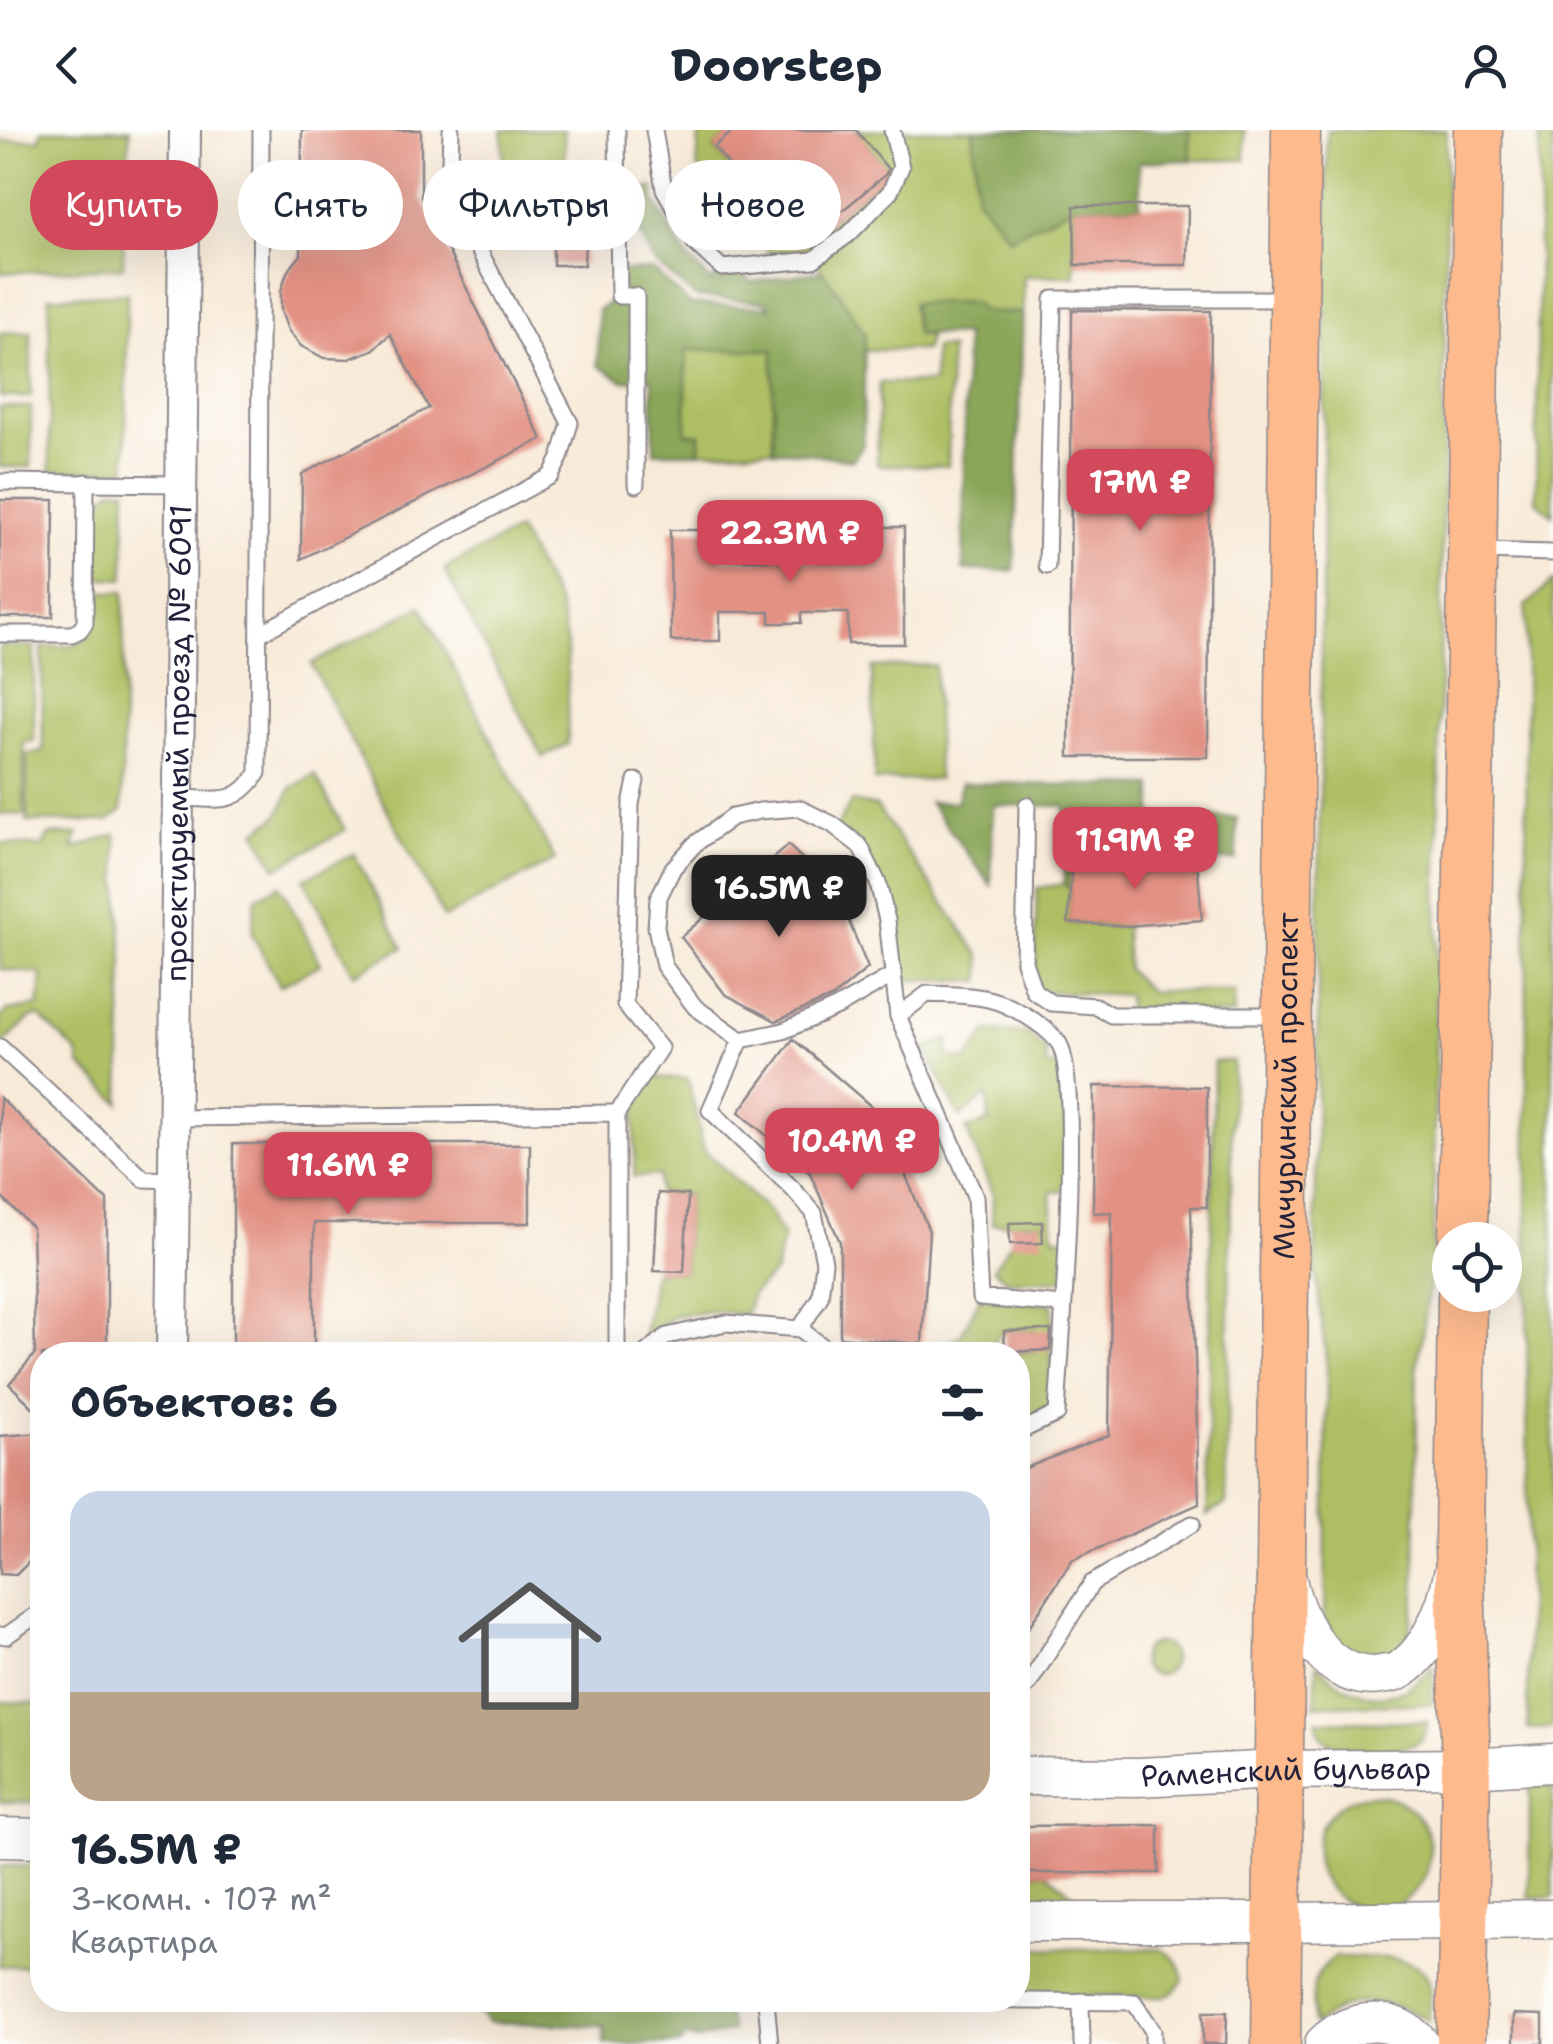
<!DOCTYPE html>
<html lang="ru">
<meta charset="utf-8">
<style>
:root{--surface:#fff;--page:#f2f2f3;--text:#1f2937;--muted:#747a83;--accent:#d1495b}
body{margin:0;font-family:"Shantell Sans",sans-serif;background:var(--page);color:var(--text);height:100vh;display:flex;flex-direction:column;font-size:38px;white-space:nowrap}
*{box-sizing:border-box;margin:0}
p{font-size:32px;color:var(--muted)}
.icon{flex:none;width:55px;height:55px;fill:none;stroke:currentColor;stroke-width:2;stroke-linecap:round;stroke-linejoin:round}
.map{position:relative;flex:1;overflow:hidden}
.sheet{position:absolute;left:30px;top:1212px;width:1000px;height:670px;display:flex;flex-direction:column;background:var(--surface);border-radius:40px;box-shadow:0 10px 40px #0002}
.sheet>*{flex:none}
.guide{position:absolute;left:30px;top:30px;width:1000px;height:90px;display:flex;gap:20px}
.buttons{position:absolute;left:1432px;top:1092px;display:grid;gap:20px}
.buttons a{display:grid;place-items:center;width:90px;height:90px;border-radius:50%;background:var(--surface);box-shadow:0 10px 40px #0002;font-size:50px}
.price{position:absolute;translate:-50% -85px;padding:0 22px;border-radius:20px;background:var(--accent);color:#fff;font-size:32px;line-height:65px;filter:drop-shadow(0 2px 5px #0008)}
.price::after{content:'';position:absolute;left:50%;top:60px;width:30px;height:22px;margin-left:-15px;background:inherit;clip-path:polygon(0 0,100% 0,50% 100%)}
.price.active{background:#222;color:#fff}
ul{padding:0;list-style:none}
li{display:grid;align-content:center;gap:20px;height:530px;padding:0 40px}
li span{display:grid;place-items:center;height:310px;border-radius:30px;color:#555}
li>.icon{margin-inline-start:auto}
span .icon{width:180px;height:180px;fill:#fffc;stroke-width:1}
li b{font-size:42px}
h2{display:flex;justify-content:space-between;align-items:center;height:120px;padding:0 40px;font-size:42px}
.tag{padding:0 35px;border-radius:45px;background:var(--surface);box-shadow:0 10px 40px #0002;font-size:35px;line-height:90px}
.tag.active{background:var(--accent);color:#fff}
header{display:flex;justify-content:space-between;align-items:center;height:130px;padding:0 40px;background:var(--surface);font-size:45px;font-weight:700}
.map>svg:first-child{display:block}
</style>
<header><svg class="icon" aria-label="back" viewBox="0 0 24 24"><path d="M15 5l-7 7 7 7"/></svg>Doorstep<svg class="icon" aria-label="person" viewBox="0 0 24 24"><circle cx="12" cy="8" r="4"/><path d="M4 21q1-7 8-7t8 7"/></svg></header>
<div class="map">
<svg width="1553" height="1914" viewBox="0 0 1553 1914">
<rect width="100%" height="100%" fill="#fdfcf7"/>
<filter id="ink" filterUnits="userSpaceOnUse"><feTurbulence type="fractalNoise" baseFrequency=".01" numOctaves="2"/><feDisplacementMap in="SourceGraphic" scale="20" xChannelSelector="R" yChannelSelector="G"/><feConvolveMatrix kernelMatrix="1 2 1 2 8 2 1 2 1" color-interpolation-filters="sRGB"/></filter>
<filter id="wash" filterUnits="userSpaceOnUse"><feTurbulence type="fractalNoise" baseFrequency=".0048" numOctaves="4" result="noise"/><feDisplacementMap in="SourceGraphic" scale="40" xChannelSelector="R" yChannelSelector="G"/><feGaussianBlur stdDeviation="2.25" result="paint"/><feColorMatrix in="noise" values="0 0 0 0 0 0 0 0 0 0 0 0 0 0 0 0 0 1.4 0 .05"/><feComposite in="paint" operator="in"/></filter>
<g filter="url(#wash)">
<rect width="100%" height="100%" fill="#f8ead8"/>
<g fill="#aebf63" stroke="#68704f" stroke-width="2.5" fill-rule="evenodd">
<polygon points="42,0 130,0 124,80 104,53 124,98 123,137 0,143 0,11 40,9"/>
<polygon points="502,0 564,0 565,35 504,38"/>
<polygon points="708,0 734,0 714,18 799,117 889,41 856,0 973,0 977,67 1074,76 1075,146 1024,146 1023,183 985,182 916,204 929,205 925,220 864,220 864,204 839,164 813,130 778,133 697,37 699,7"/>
<polygon points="1189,0 1245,0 1245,30 1191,30"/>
<path d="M1327,0H1447L1433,1137L1417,1236L1415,1470C1409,1507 1409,1526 1367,1532L1333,1510L1325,1489L1327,1236L1315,1138Z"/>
<polygon points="1540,0 1553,0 1553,385 1536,371"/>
<polygon points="572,46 574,90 520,93 505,49"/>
<polygon points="127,163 126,340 50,341 49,167"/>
<polygon points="31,202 31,267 0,267 0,203"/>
<polygon points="934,218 950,218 948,336 877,335 879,253 933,253"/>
<polygon points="773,219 773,319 700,322 700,304 686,304 686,220"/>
<rect x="0" y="277" width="31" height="60"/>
<polygon points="112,359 126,359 124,449 96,448 98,373"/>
<polygon points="518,400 559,476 567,516 568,614 543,627 444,439"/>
<polygon points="1553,451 1553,1598 1528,1599 1526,476"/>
<path d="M96,462H124L122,680L108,691L27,692V624L43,622L42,517C91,516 96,511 96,462Z"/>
<polygon points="421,476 555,730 444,788 311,534"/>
<polygon points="0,516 34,516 34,611 24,612 24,685 0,684"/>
<polygon points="935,535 938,649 875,651 872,537"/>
<polygon points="315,645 345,700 276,738 256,701 274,689 280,682 291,658"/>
<polygon points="851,672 876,676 981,827 981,851 913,850 893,845 887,790 860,716 836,698"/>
<polygon points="78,704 73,719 116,704 123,829 120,973 80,935 78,923 38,885 29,889 0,917 0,888 7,881 39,876 42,844 0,839 0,713 42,717 49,705"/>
<polygon points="354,724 403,818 354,844 304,749"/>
<polygon points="1064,754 1070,758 1068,793 1127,796 1125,797 1127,840 1149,861 1234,862 1234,885 1129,885 1127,865 1034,861 1037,758"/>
<polygon points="280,755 321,834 280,856 252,804 256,768"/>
<polygon points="987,902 1028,903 1046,921 1046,935 1066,938 1069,1061 1051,1062 1054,1107 1066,1108 1064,1150 1008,1151 993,1139 1010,1114 1042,1092 992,1094 993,1065 966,999 989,992 987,965 960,987 925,919 949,909 948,928 967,930"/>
<polygon points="1214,931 1233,931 1226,1374 1207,1385"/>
<polygon points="652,947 688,949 704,1020 770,1083 783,1108 775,1142 752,1164 745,1185 715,1181 673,1186 643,1213 654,1141 684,1142 688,1065 658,1063 659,1045 634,1047 635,959"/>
<path d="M980,1168L1053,1174L1050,1287L1018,1302V1225H922L961,1205ZM1036,1200L1037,1221L993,1225L985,1220L1004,1201Z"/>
<circle cx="1157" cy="1529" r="16"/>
<path d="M1317,1533C1337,1558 1369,1574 1402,1561C1413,1557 1425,1544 1434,1536L1432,1574L1315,1575Z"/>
<polygon points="0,1572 42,1573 42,1672 0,1672"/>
<path d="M1316,1591L1428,1592C1426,1600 1425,1607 1417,1613C1404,1622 1341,1621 1328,1612C1320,1607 1318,1600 1316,1591Z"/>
<polygon points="1530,1655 1553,1655 1553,1767 1529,1768"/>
<circle cx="1373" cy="1722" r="57"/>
<rect x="0" y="1736" width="42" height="100"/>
<polygon points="1018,1743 1047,1743 1077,1768 1018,1767"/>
<path d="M1018,1818L1160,1819C1176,1827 1181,1833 1183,1850L1173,1863L1161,1867L1018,1864Z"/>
<path d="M1335,1827C1360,1828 1419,1821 1429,1851C1432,1862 1429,1879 1429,1891C1404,1876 1371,1866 1343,1877C1333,1881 1325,1889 1315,1894L1313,1892C1313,1863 1308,1845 1335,1827Z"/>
</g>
<g fill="#8aa659" stroke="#56644a" stroke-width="2.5">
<polygon points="973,0 1189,0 1191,30 1139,32 1140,76 1074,76 1009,108 977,67"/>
<path d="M654,57V70L688,129L712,152L722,138L738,137L751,152L822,141L840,164L865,204L863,315L853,330C826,327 800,320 773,321V220H686V303L700,304V322H654L652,249L623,251L598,235V180L619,166V141L653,140L690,174L770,177L765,172L695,167L653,131L640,103V60Z"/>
<polygon points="972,172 985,182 1023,183 1014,441 963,440 965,205 916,204 912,173"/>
<polygon points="961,653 1153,656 1153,686 1237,688 1236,730 1072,731 1070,758 1064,754 1065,676 993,675 991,755 929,672 956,672"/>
<polygon points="467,1870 723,1870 732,1901 697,1910 686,1906 680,1914 604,1914 604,1896 488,1892"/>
</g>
<g id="blocks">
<g fill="#e29183">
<polygon points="302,0 421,0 421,67 542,309 301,429 302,344 429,278 390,204 373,220 349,229 324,228 301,216 288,200 281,181 281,161 287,142 301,125"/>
<polygon points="734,0 856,0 888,39 886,44 798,118 714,17"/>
<polygon points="1074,76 1188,76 1187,135 1075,135"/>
<polygon points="553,113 585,114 584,135 553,135"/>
<polygon points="1072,180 1211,181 1208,627 1069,627"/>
<polygon points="0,370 54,370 53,487 0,487"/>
<polygon points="847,397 904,397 904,514 848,514 848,483 801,483 801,493 770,493 770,482 720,482 720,511 671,511 670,400 721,400 721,430 767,430 767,419 803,419 803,430 847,430"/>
<polygon points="788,715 837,762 868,838 833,867 776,891 725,864 681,807"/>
<polygon points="1197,729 1202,790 1127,796 1068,793 1072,731"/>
<polygon points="793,909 880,984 929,1101 922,1214 840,1207 840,1112 810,1043 739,982"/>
<polygon points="1094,956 1207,957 1207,1077 1191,1077 1199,1374 1072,1430 1018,1514 1018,1341 1109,1305 1112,1082 1093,1083"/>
<polygon points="0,968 107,1070 107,1225 42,1225 42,1286 9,1254 35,1224 32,1097 0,1066"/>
<polygon points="233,1014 530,1014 530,1093 314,1093 314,1225 233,1225"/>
<polygon points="658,1063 688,1065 684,1142 654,1141"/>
<polygon points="1042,1092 1043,1113 1010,1114 1009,1093"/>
<polygon points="1051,1200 1050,1220 1005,1222 1004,1201"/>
<polygon points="42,1303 42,1419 16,1445 0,1444 0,1306"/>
<polygon points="1159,1695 1159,1743 1018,1743 1018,1696"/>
<polygon points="1203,1882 1227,1882 1226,1914 1203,1914"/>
<polygon points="1514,1884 1543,1885 1543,1914 1514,1914"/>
</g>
</g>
</g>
<g filter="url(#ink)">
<use href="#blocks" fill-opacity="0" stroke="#8d868a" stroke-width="2.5"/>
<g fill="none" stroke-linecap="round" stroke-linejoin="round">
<defs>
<g id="service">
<polyline points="617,0 619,166 636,166 636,355"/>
<polyline points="654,0 664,59 695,113 722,138 813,130 849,104 890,62 901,37 892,0"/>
<polyline points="0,352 181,354"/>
<polyline points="1477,421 1553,423"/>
<polyline points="1047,436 1053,169 1291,169"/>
<polyline points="0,504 72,504 80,500 85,493 86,352"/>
<polyline points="259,504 551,346 560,328 570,293 449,63 451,0"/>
<path d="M178,668C217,668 234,678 258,643L261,0"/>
<polyline points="1027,675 1024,832 1034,861 1051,873 1095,876 1111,885 1284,885"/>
<polyline points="893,845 838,877 783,901 741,910 695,877 664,836 656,797 658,769 673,738 695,714 732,687 760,681 799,678 832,694 860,716 878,753 887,790 898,886 975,1066 980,1168 1063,1175"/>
<path d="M898,886L927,864C947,865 968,864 988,869C1010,874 1044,894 1058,912C1083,945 1060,1227 1057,1284L1018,1302"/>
<polyline points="741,910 710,980 792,1058 814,1083 824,1132 820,1167 800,1199"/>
<polyline points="0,917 144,1049 174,1050"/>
<polyline points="617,983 660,918 625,875 631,674 636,651"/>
<polyline points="174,988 617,983 617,1225"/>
<polyline points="643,1225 667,1206 726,1193 800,1199 834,1225"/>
<polyline points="0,1505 6,1506 42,1481"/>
<polyline points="1018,1555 1028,1555 1092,1453 1192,1394"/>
<polyline points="766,1870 770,1914"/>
<polyline points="944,1870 1134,1872 1153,1901 1153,1914"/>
<polyline points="1081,1871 1082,1914"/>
</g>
<g id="minor">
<path id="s1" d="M172,1225L185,0"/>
</g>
<g id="tertiary">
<path d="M1287,1450C1297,1494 1327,1553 1381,1545C1385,1544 1392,1544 1396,1542C1428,1526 1447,1477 1453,1444"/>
<path id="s2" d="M1018,1646L1138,1647L1279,1640L1466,1638L1553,1633"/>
<polyline points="0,1707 42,1708"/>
<polyline points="1018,1792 1278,1792 1553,1789"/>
<path d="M1324,1914C1351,1887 1394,1884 1420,1914"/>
</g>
<g id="primary">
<polyline points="1463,1110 1478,0"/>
<path id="s3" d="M1276,1914L1296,0"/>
<polyline points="1461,1914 1466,1638 1459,1416 1462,1165"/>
</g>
</defs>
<use href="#service" stroke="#8d868a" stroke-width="19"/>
<use href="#minor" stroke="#8d868a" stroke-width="34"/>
<use href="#tertiary" stroke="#8d868a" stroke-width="41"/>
<use href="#primary" stroke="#8d868a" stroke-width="51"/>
<use href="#service" stroke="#fff" stroke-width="15"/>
<use href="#minor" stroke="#fff" stroke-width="30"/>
<use href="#tertiary" stroke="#fff" stroke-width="38"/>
<use href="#primary" stroke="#fcba8d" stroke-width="48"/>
</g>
</g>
<g text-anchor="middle" stroke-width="9" stroke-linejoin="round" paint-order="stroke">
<g font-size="30" fill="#22223b" stroke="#fdfcf7">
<text dy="10" stroke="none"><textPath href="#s1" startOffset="612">проектируемый проезд № 6091</textPath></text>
<text dy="10" stroke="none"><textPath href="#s3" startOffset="958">Мичуринский проспект</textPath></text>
<text dy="10" stroke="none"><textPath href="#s2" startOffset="268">Раменский бульвар</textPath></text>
</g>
</g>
</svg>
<div class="buttons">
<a><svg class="icon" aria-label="locate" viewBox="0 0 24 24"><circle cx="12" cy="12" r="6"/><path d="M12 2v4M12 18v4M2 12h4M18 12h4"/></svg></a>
</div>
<b class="price" style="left:1140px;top:404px">17M ₽</b>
<b class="price" style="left:790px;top:455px">22.3M ₽</b>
<b class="price" style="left:1135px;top:762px">11.9M ₽</b>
<b class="price active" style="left:779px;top:810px">16.5M ₽</b>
<b class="price" style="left:852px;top:1063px">10.4M ₽</b>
<b class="price" style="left:348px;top:1087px">11.6M ₽</b>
<div class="guide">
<a class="tag active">Купить</a>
<a class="tag">Снять</a>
<a class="tag">Фильтры</a>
<a class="tag">Новое</a>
</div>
<section class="sheet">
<h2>Объектов: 6<svg class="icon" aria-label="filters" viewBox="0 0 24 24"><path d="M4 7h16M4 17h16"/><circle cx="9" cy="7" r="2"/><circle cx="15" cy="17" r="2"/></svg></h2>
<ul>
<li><span style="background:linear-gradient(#c9d6e8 65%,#b9a48a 0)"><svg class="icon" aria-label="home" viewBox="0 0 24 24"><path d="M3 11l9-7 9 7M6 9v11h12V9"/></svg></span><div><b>16.5M ₽</b><p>3-комн. · 107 m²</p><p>Квартира</p></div></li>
</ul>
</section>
</div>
